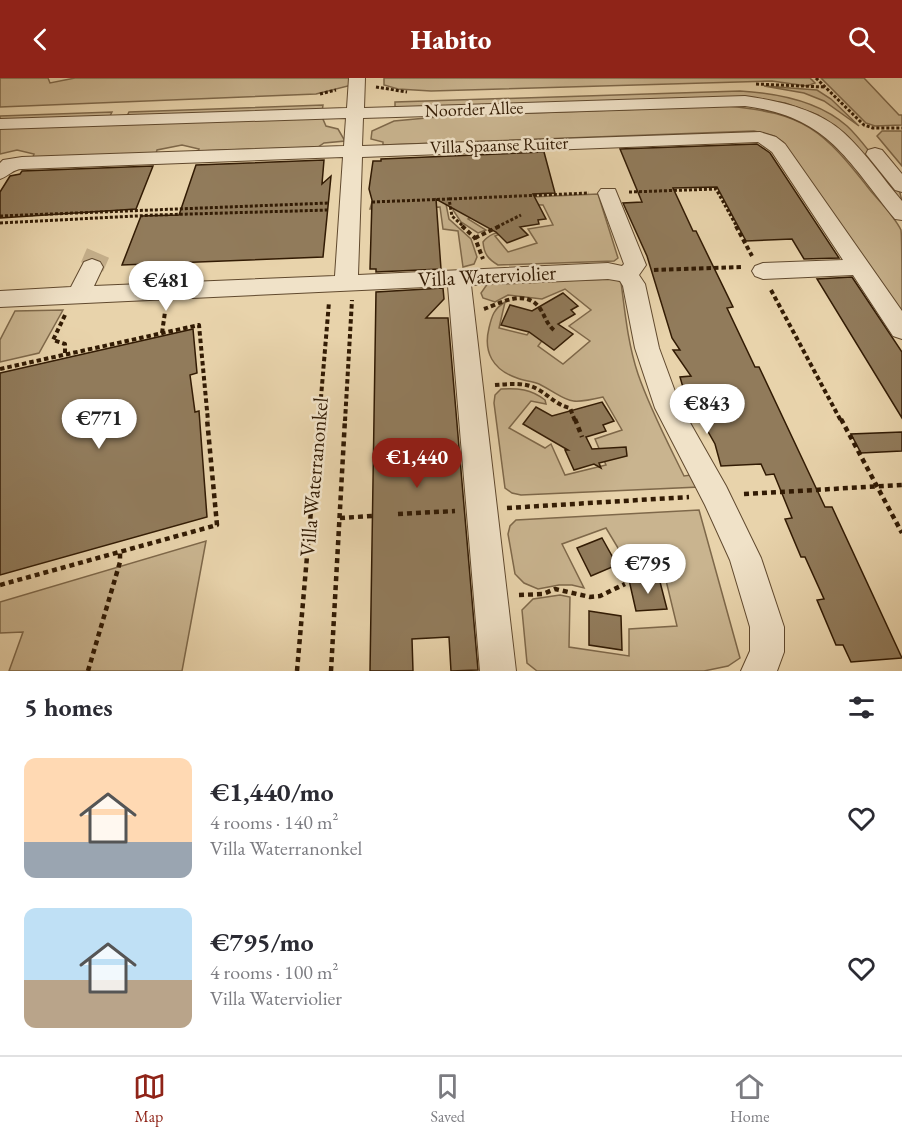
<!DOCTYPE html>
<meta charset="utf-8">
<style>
:root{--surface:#fff;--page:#f7f7f7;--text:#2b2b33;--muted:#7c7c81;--line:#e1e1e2;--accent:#8f2418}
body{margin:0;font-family:"EB Garamond",serif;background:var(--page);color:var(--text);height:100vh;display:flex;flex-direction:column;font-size:22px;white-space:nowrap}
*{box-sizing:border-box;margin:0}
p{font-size:20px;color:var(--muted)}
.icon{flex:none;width:33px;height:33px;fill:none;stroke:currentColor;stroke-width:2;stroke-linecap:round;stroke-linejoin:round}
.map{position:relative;height:593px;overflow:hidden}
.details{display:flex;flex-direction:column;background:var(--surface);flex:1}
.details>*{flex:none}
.price{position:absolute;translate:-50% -51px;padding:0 14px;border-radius:21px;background:#fff;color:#222;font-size:20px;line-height:39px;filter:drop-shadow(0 2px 3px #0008)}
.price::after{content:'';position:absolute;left:50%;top:36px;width:18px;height:14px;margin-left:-9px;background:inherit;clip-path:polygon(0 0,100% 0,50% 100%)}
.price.selected{background:var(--accent);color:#fff}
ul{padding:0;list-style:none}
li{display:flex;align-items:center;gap:18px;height:150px;padding:0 24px}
li span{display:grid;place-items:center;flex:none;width:168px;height:120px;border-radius:12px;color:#555}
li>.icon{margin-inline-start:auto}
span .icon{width:72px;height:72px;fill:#fffc;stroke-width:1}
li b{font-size:26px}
h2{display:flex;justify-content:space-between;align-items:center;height:72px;padding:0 24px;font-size:26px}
header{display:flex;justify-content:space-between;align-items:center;height:78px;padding:0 24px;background:var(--accent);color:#fff;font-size:27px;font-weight:800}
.menu{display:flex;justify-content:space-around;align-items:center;height:84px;border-top:2px solid var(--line);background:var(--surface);font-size:16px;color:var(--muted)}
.menu a{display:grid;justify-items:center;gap:3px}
.menu .selected{color:var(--accent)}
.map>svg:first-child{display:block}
</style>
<header><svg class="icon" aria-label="back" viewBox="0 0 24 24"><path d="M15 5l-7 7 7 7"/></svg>Habito<svg class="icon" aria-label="search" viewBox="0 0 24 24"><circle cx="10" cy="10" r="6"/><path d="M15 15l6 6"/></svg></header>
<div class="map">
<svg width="902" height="593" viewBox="0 0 902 593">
<rect width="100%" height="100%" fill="#e8d3ab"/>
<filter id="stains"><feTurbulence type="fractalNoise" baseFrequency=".00333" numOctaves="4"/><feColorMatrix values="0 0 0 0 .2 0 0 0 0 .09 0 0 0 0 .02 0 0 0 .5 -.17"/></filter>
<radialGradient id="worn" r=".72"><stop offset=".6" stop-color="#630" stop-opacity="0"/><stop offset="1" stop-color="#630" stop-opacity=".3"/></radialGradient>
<g fill="#c9b48f" stroke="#7e684a" stroke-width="1.5">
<polygon points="0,0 48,0 50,5 75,0 352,0 352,7 316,16 0,29"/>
<polygon points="384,0 810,0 815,5 807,8 772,3 431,13 398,11 384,7"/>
<polygon points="821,0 864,0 899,37 902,37 902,47 875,48 866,45"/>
<polygon points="764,8 817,12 831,21 859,48 824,23 804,15"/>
<path d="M740,13C777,15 819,23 847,48C858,58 867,71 877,83C891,100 902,107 902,129L834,48L818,37L785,25L742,19L395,31V24Z"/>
<polygon points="323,27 322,34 126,40 129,34"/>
<path d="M727,28C805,35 823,52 870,112C880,124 894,138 901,152C902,160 902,221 902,234L783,64L774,58L754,53L383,67V64L371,61L372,53L394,43L448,38Z"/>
<polygon points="112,34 109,40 0,43 0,38"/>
<polygon points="322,39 326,48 338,51 345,63 324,65 318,69 198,73 199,71 182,67 157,72 156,76 33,79 34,76 17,72 0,76 0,50"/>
<polygon points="882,53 902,53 902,88 877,58"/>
<path d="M598,116L618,180L614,183L498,187C488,181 484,176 483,164C488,157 498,153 507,153L495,158L508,174L537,165L528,151L553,147L543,127L488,126L468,141L486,152L478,155L461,144L453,132L456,127L464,122Z"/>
<polygon points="441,122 446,126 449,141 471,161 477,179 474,186 463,189 458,153 443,151 440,129 370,131 372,124"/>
<path d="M615,201L621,204C625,235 628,266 638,296C650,331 668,365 684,398L691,397L699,409L521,417L512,415L505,410L494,325L495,317L501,311C518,310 531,311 545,322L546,326L531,323L509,350L545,370L551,366L565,397L606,387L595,361L622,352L603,319C565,328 570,322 539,306C532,303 524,303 517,300C493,292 483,274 489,250C492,237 494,231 505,224L499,250L527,257L533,249L547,256L538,268L563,286L590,263L569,248L591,232L565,211L542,221L508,217L495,224L483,220L481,215L488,205Z"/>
<polygon points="63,232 39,275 0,284 0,262 15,233"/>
<polygon points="699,432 740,580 728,588 704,593 537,593 527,585 522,532 533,521 560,517 570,519 569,569 629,578 629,551 677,548 664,494 633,495 606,450 562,466 584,510 572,507 559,507 538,511 524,505 515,496 508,456 510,448 516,442"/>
<polygon points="206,463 182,593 9,593 23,554 0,555 0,524"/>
</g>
<g fill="#917b5b" stroke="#321b04" stroke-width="1.5">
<polygon points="757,66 770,75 839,180 804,181 792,161 746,163 717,109 673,110 693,153 696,153 733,229 727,230 755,289 759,289 825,429 832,429 902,580 851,584 843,567 836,567 817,522 824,521 805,479 801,479 785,441 792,440 774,396 766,397 761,386 721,388 715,366 693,327 688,327 680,299 691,298 673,272 680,272 672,260 647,178 623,125 642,124 620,71"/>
<polygon points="544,74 555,115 533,116 546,141 538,142 539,146 520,149 528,157 507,165 496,154 436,121 441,191 376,194 376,191 370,191 372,122 369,111 373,83 381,83 381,81"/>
<polygon points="324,82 322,106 331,98 323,179 122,187 141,138 179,137 196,87"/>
<polygon points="153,88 136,131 0,140 0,114 10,98 20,96 22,93"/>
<polygon points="852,199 902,274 902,340 817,201"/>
<polygon points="443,210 444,221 426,240 448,240 478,592 451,593 449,559 412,561 413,593 370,593 376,214"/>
<polygon points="563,215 578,228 571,232 575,236 558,246 573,256 554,272 529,254 501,247 510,227 532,233"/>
<polygon points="193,251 197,295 190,297 195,334 199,333 207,439 0,497 0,295"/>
<polygon points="602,324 614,343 603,347 606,353 586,359 592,371 626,369 627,378 599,385 601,390 594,386 574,392 565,372 568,372 523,346 536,329 552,338"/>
<polygon points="902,354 902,373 861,375 851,356"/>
<polygon points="602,460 617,487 591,498 577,470"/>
<polygon points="659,500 667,531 636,533 629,502"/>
<polygon points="589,533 621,538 622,572 589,567"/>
</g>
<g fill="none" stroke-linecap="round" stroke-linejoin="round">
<polyline stroke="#c4ae8a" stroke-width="24" stroke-dasharray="24 12" stroke-linecap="butt" points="92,189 98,175"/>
<defs>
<g id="minor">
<path d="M349,0H365L364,30L745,18C779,23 818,31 844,55C866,75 883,101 902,123V142L895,141C846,81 828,39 745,28L363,40L362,68L760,54L776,59L785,66L902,233V261L893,258L853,197L763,201L755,198L752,193L755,188L763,185L843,182L772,74L758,64L362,79L358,197L608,185L622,188L624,186L598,115L601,111H615L646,187L639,197L645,206L659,270L680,327L726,408L761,480L784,549V574L777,593H741L750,573V549L730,482L705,427L655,330L635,270L623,208L620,203L608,201L471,207L516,593H480L448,208L0,229V213L71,209L84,184L92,181L100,184L103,189L94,208L335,198L343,79L22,91C13,91 9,98 0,101V85L3,82L22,79L344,68L346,40L0,51V41L347,30Z"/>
<polygon points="875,70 882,72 902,96 902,114 895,112 866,76 868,72"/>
</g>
</defs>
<use href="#minor" stroke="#60492e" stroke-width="2"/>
<g stroke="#321b04" stroke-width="3" stroke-dasharray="3 2" stroke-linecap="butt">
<polyline points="816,0 864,47 873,50 902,50"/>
<polyline points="756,6 824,9"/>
<polyline points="376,9 407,14"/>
<polyline points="320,16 336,12"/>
<polyline points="629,114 716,111 737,149"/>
<polyline points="449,121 589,115"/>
<polyline points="372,124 449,121 452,138 464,149"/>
<polyline points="0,138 329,125"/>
<polyline points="0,145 155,137 329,132"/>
<polyline points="497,149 521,137"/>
</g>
<g stroke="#321b04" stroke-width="4" stroke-dasharray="4.5 3" stroke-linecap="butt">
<polyline points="462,148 475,160 483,181"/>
<polyline points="736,148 752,178"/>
<polyline points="475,160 500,148"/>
<polyline points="654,192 743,189"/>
<polyline points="771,212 841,343"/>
<path d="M484,231C501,225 524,211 539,229C545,237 546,246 555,253"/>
<polyline points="65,237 53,262 65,266 65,277"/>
<polyline points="162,255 165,234"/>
<polyline points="0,291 199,247 208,343"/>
<path d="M495,307C509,306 525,304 537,311C549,317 556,327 570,330L575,343"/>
<polyline points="319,343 329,224"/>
<polyline points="345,343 352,222"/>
</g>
<g stroke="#321b04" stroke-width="4.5" stroke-dasharray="5 4" stroke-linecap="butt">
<polyline points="575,341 582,359"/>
<polyline points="841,341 902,455"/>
<polyline points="744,416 902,407"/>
<polyline points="507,430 689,419"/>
<polyline points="398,436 455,433"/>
<polyline points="340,440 372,438"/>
<polyline points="0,507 217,447 207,341"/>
<polyline points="519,517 543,516 555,511 590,519 600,518 625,506"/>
<polyline points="88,593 120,484 120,474"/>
<polyline points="297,593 319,341"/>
<polyline points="331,593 345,341"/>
</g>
<use href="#minor" fill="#f0e2c8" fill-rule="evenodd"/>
</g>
<g text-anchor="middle" stroke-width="5" stroke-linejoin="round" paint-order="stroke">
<g font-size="18" fill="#321b04" stroke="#f0e2c8">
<text transform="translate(474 31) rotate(-2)" y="6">Noorder Allee</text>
<text transform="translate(499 67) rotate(-2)" y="6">Villa Spaanse Ruiter</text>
</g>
<g font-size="21" fill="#321b04" stroke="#f0e2c8">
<text transform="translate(487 198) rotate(-3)" y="7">Villa Waterviolier</text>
<text transform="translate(314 399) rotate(-85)" y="7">Villa Waterranonkel</text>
</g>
</g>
<rect width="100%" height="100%" filter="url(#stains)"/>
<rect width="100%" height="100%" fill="url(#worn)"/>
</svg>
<b class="price" style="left:166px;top:234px">€481</b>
<b class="price" style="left:707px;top:357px">€843</b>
<b class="price" style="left:99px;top:372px">€771</b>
<b class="price selected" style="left:417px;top:411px">€1,440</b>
<b class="price" style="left:648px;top:517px">€795</b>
</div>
<section class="details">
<h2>5 homes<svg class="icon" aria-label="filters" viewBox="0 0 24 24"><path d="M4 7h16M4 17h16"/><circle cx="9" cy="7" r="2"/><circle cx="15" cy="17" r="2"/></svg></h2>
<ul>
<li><span style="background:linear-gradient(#ffd9b3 70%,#9aa5b1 0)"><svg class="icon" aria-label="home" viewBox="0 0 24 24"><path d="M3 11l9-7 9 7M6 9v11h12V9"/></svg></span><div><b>€1,440/mo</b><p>4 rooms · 140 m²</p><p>Villa Waterranonkel</p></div><svg class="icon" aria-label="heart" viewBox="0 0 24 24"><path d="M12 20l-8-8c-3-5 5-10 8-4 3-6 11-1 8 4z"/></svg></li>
<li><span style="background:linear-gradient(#bfe0f5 60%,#b9a48a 0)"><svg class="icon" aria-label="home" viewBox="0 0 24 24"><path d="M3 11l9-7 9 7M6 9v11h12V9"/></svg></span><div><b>€795/mo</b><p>4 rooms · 100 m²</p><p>Villa Waterviolier</p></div><svg class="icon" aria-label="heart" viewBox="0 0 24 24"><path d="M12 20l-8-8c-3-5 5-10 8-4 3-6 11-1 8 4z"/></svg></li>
</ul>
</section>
<nav class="menu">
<a class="selected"><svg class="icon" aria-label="map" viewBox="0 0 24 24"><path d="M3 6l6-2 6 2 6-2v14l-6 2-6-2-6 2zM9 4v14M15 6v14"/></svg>Map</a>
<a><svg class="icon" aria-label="saved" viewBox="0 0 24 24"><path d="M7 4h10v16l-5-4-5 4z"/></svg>Saved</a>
<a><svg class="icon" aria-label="home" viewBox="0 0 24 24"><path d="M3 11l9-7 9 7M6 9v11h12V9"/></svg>Home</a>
</nav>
